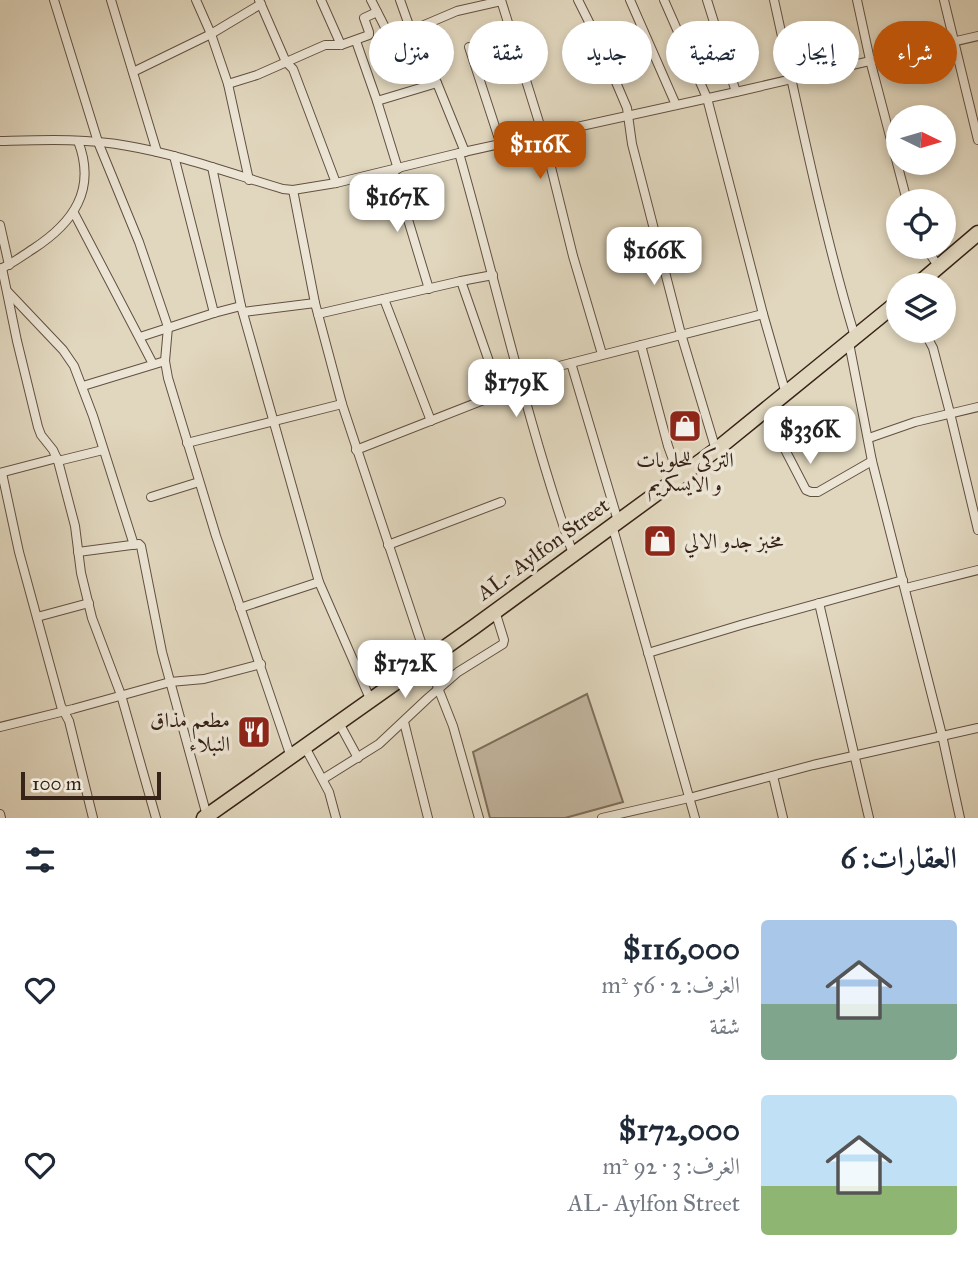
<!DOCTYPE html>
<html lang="ar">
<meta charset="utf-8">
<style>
:root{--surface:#fff;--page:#f6f6f7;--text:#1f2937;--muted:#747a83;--accent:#b45309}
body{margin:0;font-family:"IM FELL Great Primer",Amiri,serif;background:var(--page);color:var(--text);direction:rtl;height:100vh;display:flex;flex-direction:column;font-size:26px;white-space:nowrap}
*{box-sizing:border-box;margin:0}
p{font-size:23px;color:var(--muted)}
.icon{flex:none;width:38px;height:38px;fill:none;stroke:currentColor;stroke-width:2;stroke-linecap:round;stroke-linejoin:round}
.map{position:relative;height:818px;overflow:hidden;direction:ltr}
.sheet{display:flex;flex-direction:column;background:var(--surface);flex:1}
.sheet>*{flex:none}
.top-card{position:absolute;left:21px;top:21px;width:936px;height:63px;direction:rtl;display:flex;gap:14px}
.needle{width:46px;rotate:95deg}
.fabs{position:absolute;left:886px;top:105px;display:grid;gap:14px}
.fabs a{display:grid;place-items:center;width:70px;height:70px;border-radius:50%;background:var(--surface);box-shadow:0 4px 10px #0003;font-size:35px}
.scale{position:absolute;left:21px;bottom:18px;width:140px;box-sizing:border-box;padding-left:7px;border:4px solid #372317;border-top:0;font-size:19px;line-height:24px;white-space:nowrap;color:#372317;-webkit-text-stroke:5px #ece5d5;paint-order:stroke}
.price{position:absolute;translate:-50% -60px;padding:0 16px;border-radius:14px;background:#fff;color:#222;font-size:23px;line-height:46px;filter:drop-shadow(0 2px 4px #0008)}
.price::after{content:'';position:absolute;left:50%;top:42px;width:21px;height:16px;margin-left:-10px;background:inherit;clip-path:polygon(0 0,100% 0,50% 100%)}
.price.on{background:var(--accent);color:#fff}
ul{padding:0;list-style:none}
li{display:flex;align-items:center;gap:21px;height:175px;padding:0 21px}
li span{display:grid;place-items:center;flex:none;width:196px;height:140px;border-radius:7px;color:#555}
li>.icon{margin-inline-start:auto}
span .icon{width:84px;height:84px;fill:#fffc;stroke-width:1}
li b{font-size:30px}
h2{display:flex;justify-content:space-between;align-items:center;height:84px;padding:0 21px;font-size:30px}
.chip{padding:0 24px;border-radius:32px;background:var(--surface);box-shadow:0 4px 10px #0003;font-size:24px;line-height:63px}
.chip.on{background:var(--accent);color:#fff}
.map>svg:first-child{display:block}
</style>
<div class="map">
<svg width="978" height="818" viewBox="0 0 978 818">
<rect width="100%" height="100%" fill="#e1d7be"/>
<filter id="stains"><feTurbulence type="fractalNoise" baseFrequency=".00286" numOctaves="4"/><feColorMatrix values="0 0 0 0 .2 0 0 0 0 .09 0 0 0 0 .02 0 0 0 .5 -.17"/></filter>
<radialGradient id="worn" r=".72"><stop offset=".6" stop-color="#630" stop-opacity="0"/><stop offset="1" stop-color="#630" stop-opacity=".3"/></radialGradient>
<polygon fill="#c4b8a2" stroke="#7e6e5c" stroke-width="2" points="587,694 623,802 565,818 490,818 473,752"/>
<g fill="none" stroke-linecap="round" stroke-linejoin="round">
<defs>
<g id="street">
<polyline points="54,0 98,142 139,242 168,327 165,361 168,378 216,536 291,757"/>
<polyline points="111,0 157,152"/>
<polyline points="196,0 211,34 228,84 249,180"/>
<polyline points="259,0 286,62 293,69 336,183"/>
<polyline points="321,0 341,45"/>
<polyline points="371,0 392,41 417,28 457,11 501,1"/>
<polyline points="400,0 411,31 437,83 465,152"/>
<polyline points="501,0 543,135 573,256 602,354"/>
<polyline points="578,0 598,40 627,108 632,144 681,334 716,450"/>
<polyline points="630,0 676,105"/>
<polyline points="664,0 707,98 763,314"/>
<polyline points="707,0 736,92"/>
<path d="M774,0C799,113 822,227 855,337"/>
<polyline points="857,0 870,60 907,201"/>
<polyline points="944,0 978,140"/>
<polyline points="356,41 377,101 398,169"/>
<polyline points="469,47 501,145"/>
<polyline points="133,72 211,34 261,4"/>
<polyline points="228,84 257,75 325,45 341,45 369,35 369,32 364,18 377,12"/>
<polyline points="377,101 437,83"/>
<path d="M0,141C42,140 86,138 128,146C181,155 232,174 283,189L293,190L336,183L459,153L736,92L978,36"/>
<path d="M459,153C497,286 527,423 573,554"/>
<polyline points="174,156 214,313"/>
<polyline points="212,167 241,306 319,582 371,701"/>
<polyline points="393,170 429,289"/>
<polyline points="293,190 315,303 342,404 427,660 453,726 479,818"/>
<polyline points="74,213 153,364"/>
<polyline points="0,225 9,265"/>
<polyline points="925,247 939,267"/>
<polyline points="2,268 17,341 38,427 41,435 53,450 58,461 75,526 81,573 92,618 121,695 156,818"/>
<path d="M0,269C12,264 22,256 33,249C73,223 97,190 78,141"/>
<polyline points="461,281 500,393"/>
<polyline points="8,292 63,350 74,366 93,416 134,545"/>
<polyline points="384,299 431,421"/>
<polyline points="243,312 315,303"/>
<polyline points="318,314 461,281 493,275"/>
<polyline points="924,331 933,348 950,413 978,530"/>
<polyline points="140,337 214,313 241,306"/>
<polyline points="849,343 872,461 942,735 960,818"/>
<polyline points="641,345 668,446 679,476"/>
<polyline points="571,363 618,521"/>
<polyline points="520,376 763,314 786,394"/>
<polyline points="83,386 165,361"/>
<polyline points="765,411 806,490 811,492 818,492 872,461"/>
<polyline points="869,438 915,422 978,407"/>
<polyline points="187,443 342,404"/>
<polyline points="356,450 522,385"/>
<polyline points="58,461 103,450"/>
<polyline points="0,473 57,458"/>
<polyline points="2,473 19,552 61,706 69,721 93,818"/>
<polyline points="151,497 199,482"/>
<polyline points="612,525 695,818"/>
<polyline points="388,545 501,502"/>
<polyline points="78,552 139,544 141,546 162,652 207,816"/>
<polyline points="906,588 978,570"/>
<polyline points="819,603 869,818"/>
<polyline points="240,608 319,582"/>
<polyline points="37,617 89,603"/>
<polyline points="648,653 744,624 903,580"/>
<polyline points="404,722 428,818"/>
<polyline points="339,723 358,758"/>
<polyline points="0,727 73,709 170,682 204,679 261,664"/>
<polyline points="305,747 329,792 336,818"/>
<polyline points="773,776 783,818"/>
<polyline points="323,779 379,744 428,698 458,672 503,644 504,640 495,611"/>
<polyline points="0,814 1,818"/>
<polyline points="602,818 689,798 813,765 978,728"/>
</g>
<g id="highway">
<polyline points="917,285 978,233"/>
<polyline points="204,818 474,627 716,450 898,302"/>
</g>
</defs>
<use href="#street" stroke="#625041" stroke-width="10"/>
<use href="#highway" stroke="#372317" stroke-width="17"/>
<use href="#street" stroke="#ece5d5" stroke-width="8"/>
<use href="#highway" stroke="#e1d7be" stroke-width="14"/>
</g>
<defs>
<symbol id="shop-square" viewBox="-11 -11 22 22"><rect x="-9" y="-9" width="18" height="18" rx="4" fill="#8f2418" stroke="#ece5d5"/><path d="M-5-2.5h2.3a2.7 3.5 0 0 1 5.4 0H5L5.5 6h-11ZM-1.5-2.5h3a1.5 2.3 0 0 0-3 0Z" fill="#fff"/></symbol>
<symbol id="restaurant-square" viewBox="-11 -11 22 22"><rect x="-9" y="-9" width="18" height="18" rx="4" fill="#8f2418" stroke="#ece5d5"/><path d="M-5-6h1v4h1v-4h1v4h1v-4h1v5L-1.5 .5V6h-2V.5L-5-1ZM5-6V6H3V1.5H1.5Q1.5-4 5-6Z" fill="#fff"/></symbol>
</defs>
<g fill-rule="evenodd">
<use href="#shop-square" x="666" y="407" width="38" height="38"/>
<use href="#shop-square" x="641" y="522" width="38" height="38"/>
<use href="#restaurant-square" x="235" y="713" width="38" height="38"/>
</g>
<g text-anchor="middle" stroke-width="7" stroke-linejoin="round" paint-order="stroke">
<g font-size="21" fill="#372317" stroke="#ece5d5">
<text x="685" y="467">التركي للحلويات<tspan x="685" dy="24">و الايسكريم</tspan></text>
<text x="684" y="548" text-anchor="start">مخبز جدو الالي</text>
<text x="230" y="727" text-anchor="end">مطعم مذاق<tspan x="230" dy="24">النبلاء</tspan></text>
</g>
<g font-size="21" fill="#372317" stroke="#ece5d5">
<text transform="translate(543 549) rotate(-36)" y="7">AL- Aylfon Street</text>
</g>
</g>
<rect width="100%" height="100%" filter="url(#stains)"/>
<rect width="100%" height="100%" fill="url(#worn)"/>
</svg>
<div class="fabs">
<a><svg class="needle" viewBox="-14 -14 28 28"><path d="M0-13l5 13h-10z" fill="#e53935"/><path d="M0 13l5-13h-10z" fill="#747a83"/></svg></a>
<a><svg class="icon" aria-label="locate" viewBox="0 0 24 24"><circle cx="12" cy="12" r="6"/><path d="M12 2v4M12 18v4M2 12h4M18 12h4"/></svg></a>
<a><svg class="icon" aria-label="layers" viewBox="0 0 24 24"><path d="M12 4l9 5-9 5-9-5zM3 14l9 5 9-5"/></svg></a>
</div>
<div class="scale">100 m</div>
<b class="price on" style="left:540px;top:181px">$116K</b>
<b class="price" style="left:397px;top:234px">$167K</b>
<b class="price" style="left:654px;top:287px">$166K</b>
<b class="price" style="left:516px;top:419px">$179K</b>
<b class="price" style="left:810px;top:466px">$336K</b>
<b class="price" style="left:405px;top:700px">$172K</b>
<div class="top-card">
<a class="chip on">شراء</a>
<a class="chip">إيجار</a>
<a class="chip">تصفية</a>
<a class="chip">جديد</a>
<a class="chip">شقة</a>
<a class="chip">منزل</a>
</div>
</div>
<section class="sheet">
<h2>العقارات: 6<svg class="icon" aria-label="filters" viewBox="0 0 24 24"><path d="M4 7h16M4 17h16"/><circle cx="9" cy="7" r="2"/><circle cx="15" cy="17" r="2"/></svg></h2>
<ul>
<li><span style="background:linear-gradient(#a9c7e8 60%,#7fa58c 0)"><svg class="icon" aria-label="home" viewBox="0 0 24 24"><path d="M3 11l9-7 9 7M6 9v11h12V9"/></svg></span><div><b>$116,000</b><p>الغرف: 2 · 56 m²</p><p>شقة</p></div><svg class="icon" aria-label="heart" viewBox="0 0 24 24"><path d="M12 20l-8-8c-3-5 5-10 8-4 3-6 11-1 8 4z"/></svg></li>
<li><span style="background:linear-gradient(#bfe0f5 65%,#8fb573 0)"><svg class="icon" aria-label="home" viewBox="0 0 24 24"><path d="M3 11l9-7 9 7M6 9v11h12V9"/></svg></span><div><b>$172,000</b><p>الغرف: 3 · 92 m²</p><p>AL- Aylfon Street</p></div><svg class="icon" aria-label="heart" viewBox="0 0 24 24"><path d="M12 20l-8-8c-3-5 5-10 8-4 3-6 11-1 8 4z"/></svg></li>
</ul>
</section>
